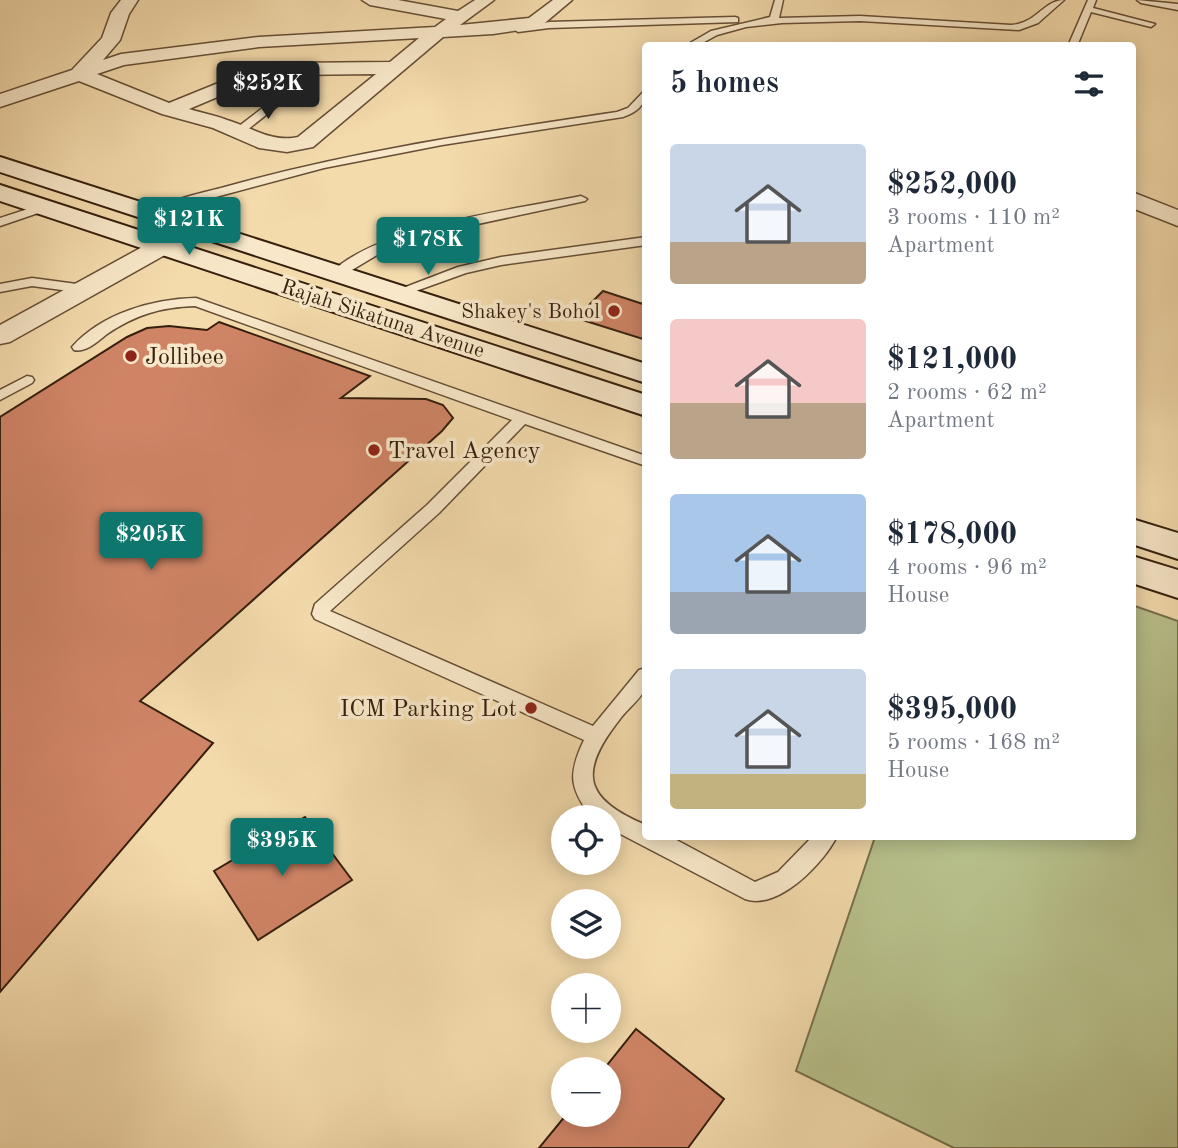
<!DOCTYPE html>
<meta charset="utf-8">
<style>
:root{--surface:#fff;--page:#f2f2f3;--text:#1f2937;--muted:#747a83;--accent:#0f766e}
body{margin:0;font-family:"Old Standard TT",serif;background:var(--page);color:var(--text);height:100vh;display:flex;flex-direction:column;font-size:26px;white-space:nowrap}
*{box-sizing:border-box;margin:0}
p{font-size:23px;color:var(--muted)}
.icon{flex:none;width:38px;height:38px;fill:none;stroke:currentColor;stroke-width:2;stroke-linecap:round;stroke-linejoin:round}
.map{position:relative;flex:1;overflow:hidden}
.details{position:absolute;left:642px;top:42px;width:494px;height:798px;display:flex;flex-direction:column;background:var(--surface);border-radius:7px;box-shadow:0 4px 18px #0003}
.details>*{flex:none}
.tools{position:absolute;left:551px;top:805px;display:grid;gap:14px}
.tools a{display:grid;place-items:center;width:70px;height:70px;border-radius:50%;background:var(--surface);box-shadow:0 4px 18px #0003;font-size:35px}
.price{position:absolute;translate:-50% -60px;padding:0 16px;border-radius:7px;background:var(--accent);color:#fff;font-size:23px;line-height:46px;filter:drop-shadow(0 2px 4px #0008)}
.price::after{content:'';position:absolute;left:50%;top:42px;width:21px;height:16px;margin-left:-10px;background:inherit;clip-path:polygon(0 0,100% 0,50% 100%)}
.price.active{background:#222;color:#fff}
ul{padding:0;list-style:none}
li{display:flex;align-items:center;gap:21px;height:175px;padding:0 28px}
li span{display:grid;place-items:center;flex:none;width:196px;height:140px;border-radius:7px;color:#555}
li>.icon{margin-inline-start:auto}
span .icon{width:84px;height:84px;fill:#fffc;stroke-width:1}
li b{font-size:30px}
h2{display:flex;justify-content:space-between;align-items:center;height:84px;padding:0 28px;font-size:30px}
.map>svg:first-child{display:block}
</style>
<div class="map">
<svg width="1178" height="1148" viewBox="0 0 1178 1148">
<rect width="100%" height="100%" fill="#f4dbac"/>
<filter id="stains"><feTurbulence type="fractalNoise" baseFrequency=".00286" numOctaves="4"/><feColorMatrix values="0 0 0 0 .2 0 0 0 0 .09 0 0 0 0 .02 0 0 0 .5 -.17"/></filter>
<radialGradient id="worn" r=".72"><stop offset=".6" stop-color="#630" stop-opacity="0"/><stop offset="1" stop-color="#630" stop-opacity=".3"/></radialGradient>
<polygon fill="#b8c18c" stroke="#77704d" stroke-width="2" points="1132,605 1178,621 1178,1148 954,1148 796,1071 875,837 1132,836"/>
<g fill="#cf8466" stroke="#361f0e" stroke-width="2">
<polygon points="603,291 646,305 646,340 576,318"/>
<polygon points="219,322 370,376 341,398 426,399 443,405 453,418 442,431 140,701 213,743 0,992 0,417 127,337 147,328 169,326 207,330"/>
<polygon points="305,817 352,880 258,940 214,871"/>
<polygon points="636,1029 724,1099 688,1148 539,1148 566,1115 609,1115 609,1069 604,1069"/>
</g>
<g fill="none" stroke-linecap="round" stroke-linejoin="round">
<defs>
<g id="service">
<path d="M775,0H783L779,18L860,16L1011,25C1036,24 1044,0 1064,0L1038,23L1019,30L860,21L782,23L746,27L717,35L697,46H685L711,31L770,17Z"/>
<polygon points="1088,0 1096,0 1093,8 1155,24 1151,27 1091,12 1077,46 1068,46"/>
<polygon points="1137,0 1178,4 1178,10 1141,3"/>
<polygon points="735,17 738,18 738,22 549,28 518,32 514,29 549,22"/>
<path d="M646,89C646,105 637,112 623,117L442,145L324,168L212,198L152,218L146,214C161,202 201,193 221,188C351,151 484,132 617,112L628,108Z"/>
<polygon points="286,90 295,92 242,134 234,134 234,130"/>
<path d="M581,196L587,199L585,201L436,233L387,249L342,276L337,277L331,273C375,227 517,209 581,196Z"/>
<polygon points="43,204 49,208 47,210 0,226 0,218"/>
<polygon points="646,237 646,245 501,265 466,273 402,296 397,297 390,293 458,267 501,257"/>
<polygon points="32,278 84,285 91,289 84,293 32,286 0,292 0,284"/>
<path d="M196,298L646,456V466L525,424L439,513L330,611L593,726L639,670L646,668C646,674 647,684 645,689C640,700 627,709 620,719C578,772 583,799 646,825V836H669L755,882L778,872L813,836H837C824,863 778,911 745,899L609,828V817L591,816C568,787 569,772 584,740L315,619L312,614L315,604L427,505L512,420L195,306C161,307 135,315 107,334C98,341 86,353 74,350L72,347C102,313 153,299 196,298Z"/>
<polygon points="27,376 32,377 34,380 32,383 0,400 0,390"/>
</g>
<g id="minor">
<path d="M121,0H138L129,14L120,40L103,60L121,54L259,37L435,27L446,19L370,5L362,0H398L458,11L475,0H494L460,25L529,18L553,0H572L540,27L493,34L443,37L313,147L287,152L259,148L213,128L162,114L79,81L0,107V94L72,70L102,38L111,13ZM419,38L390,62L288,63L253,69L169,103L97,74L124,65L259,47ZM376,74L298,137C272,143 251,127 227,120C215,115 202,113 189,109L258,80L288,75Z"/>
<polygon points="1132,192 1178,210 1178,226 1132,208"/>
<polygon points="195,221 204,223 207,228 204,233 10,342 0,344 0,325 186,223"/>
</g>
<g id="secondary">
<polygon points="0,157 646,364 646,383 0,172"/>
<polygon points="0,185 646,395 646,416 0,201"/>
<polygon points="1132,519 1178,533 1178,559 1132,544"/>
<polygon points="1132,556 1178,570 1178,598 1132,583"/>
</g>
</defs>
<use href="#service" stroke="#664e36" stroke-width="3"/>
<use href="#minor" stroke="#664e36" stroke-width="3"/>
<use href="#secondary" stroke="#361f0e" stroke-width="4"/>
<use href="#service" fill="#f8e8c9" fill-rule="evenodd"/>
<use href="#minor" fill="#f8e8c9" fill-rule="evenodd"/>
<use href="#secondary" fill="#f8e8c9" fill-rule="evenodd"/>
</g>
<g fill="#8f2418" stroke="#f8e8c9" stroke-width="2.5">
<circle cx="614" cy="311" r="7"/>
<circle cx="131" cy="356" r="7"/>
<circle cx="374" cy="450" r="7"/>
<circle cx="531" cy="708" r="7"/>
</g>
<g text-anchor="middle" stroke-width="7" stroke-linejoin="round" paint-order="stroke">
<g font-size="21" fill="#361f0e" stroke="#f8e8c9" text-anchor="end">
<text x="600" y="318">Shakey's Bohol</text>
</g>
<g font-size="21" fill="#361f0e" stroke="#f8e8c9">
<text transform="translate(383 318) rotate(18)" y="7">Rajah Sikatuna Avenue</text>
</g>
<g font-size="24" fill="#361f0e" stroke="#f8e8c9" text-anchor="start">
<text x="145" y="364">Jollibee</text>
<text x="388" y="458">Travel Agency</text>
<text x="517" y="716" text-anchor="end">ICM Parking Lot</text>
</g>
</g>
<rect width="100%" height="100%" filter="url(#stains)"/>
<rect width="100%" height="100%" fill="url(#worn)"/>
</svg>
<div class="tools">
<a><svg class="icon" aria-label="locate" viewBox="0 0 24 24"><circle cx="12" cy="12" r="6"/><path d="M12 2v4M12 18v4M2 12h4M18 12h4"/></svg></a>
<a><svg class="icon" aria-label="layers" viewBox="0 0 24 24"><path d="M12 4l9 5-9 5-9-5zM3 14l9 5 9-5"/></svg></a>
<a>+</a>
<a>−</a>
</div>
<b class="price active" style="left:268px;top:121px">$252K</b>
<b class="price" style="left:189px;top:257px">$121K</b>
<b class="price" style="left:428px;top:277px">$178K</b>
<b class="price" style="left:151px;top:572px">$205K</b>
<b class="price" style="left:282px;top:878px">$395K</b>
<section class="details">
<h2>5 homes<svg class="icon" aria-label="filters" viewBox="0 0 24 24"><path d="M4 7h16M4 17h16"/><circle cx="9" cy="7" r="2"/><circle cx="15" cy="17" r="2"/></svg></h2>
<ul>
<li><span style="background:linear-gradient(#c9d6e8 70%,#b9a48a 0)"><svg class="icon" aria-label="home" viewBox="0 0 24 24"><path d="M3 11l9-7 9 7M6 9v11h12V9"/></svg></span><div><b>$252,000</b><p>3 rooms · 110 m²</p><p>Apartment</p></div></li>
<li><span style="background:linear-gradient(#f6c9c9 60%,#b9a48a 0)"><svg class="icon" aria-label="home" viewBox="0 0 24 24"><path d="M3 11l9-7 9 7M6 9v11h12V9"/></svg></span><div><b>$121,000</b><p>2 rooms · 62 m²</p><p>Apartment</p></div></li>
<li><span style="background:linear-gradient(#a9c7e8 70%,#9aa5b1 0)"><svg class="icon" aria-label="home" viewBox="0 0 24 24"><path d="M3 11l9-7 9 7M6 9v11h12V9"/></svg></span><div><b>$178,000</b><p>4 rooms · 96 m²</p><p>House</p></div></li>
<li><span style="background:linear-gradient(#c9d6e8 75%,#c2b280 0)"><svg class="icon" aria-label="home" viewBox="0 0 24 24"><path d="M3 11l9-7 9 7M6 9v11h12V9"/></svg></span><div><b>$395,000</b><p>5 rooms · 168 m²</p><p>House</p></div></li>
</ul>
</section>
</div>
